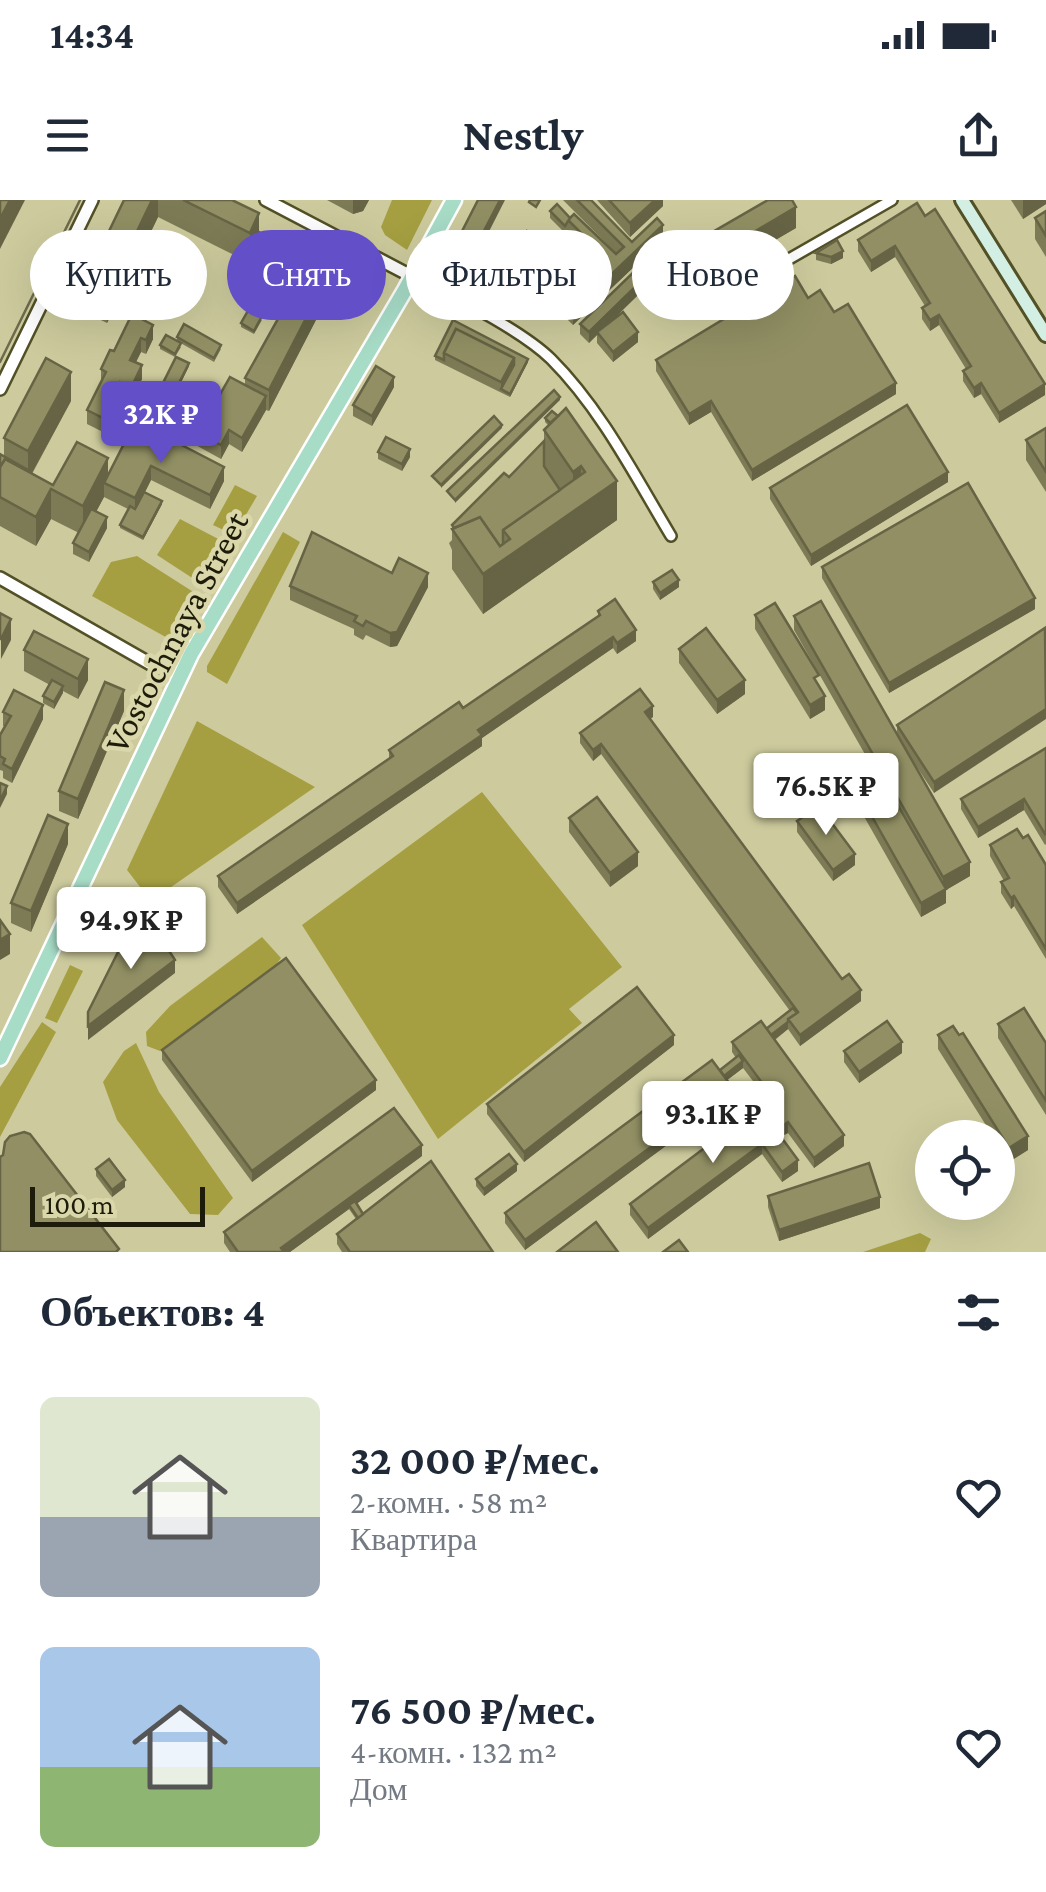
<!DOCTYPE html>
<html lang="ru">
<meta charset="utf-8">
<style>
:root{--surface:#fff;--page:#f2f2f3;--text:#1f2937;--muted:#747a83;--accent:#634fc8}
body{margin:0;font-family:"Crimson Pro",serif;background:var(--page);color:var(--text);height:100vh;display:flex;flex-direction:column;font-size:38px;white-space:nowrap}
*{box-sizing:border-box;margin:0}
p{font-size:32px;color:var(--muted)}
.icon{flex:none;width:55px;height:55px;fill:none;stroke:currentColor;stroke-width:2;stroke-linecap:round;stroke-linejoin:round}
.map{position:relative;height:1052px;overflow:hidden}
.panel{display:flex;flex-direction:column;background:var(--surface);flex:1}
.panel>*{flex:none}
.guide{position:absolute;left:30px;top:30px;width:988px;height:90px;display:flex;gap:20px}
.tools{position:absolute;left:915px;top:920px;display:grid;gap:20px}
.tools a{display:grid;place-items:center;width:100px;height:100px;border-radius:50%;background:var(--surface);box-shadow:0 10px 40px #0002;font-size:50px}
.scale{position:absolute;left:30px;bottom:25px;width:175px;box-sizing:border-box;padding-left:10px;border:5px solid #1d1c0a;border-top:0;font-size:28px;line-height:35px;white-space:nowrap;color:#1d1c0a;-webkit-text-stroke:8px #dad8aa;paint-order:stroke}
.price{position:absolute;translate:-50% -85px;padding:0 22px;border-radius:10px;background:#fff;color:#222;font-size:32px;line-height:65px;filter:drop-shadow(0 2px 5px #0008)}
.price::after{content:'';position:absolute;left:50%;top:60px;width:30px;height:22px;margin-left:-15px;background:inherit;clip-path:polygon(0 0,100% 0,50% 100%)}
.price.current{background:var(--accent);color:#fff}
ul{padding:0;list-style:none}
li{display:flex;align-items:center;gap:30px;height:250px;padding:0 40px}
li span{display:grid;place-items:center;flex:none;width:280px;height:200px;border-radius:15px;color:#555}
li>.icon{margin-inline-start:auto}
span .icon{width:120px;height:120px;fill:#fffc;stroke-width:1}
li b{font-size:42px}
h2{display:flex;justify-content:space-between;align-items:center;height:120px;padding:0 40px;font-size:42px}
.pill{padding:0 35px;border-radius:45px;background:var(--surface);box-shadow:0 10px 40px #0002;font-size:35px;line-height:90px}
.pill.current{background:var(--accent);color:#fff}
.status{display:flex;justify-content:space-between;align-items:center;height:70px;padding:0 50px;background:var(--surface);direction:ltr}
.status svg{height:28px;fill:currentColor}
header{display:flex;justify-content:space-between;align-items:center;height:130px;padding:0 40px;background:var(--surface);font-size:45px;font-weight:700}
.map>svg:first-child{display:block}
</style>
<div class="status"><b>14:34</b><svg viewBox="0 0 49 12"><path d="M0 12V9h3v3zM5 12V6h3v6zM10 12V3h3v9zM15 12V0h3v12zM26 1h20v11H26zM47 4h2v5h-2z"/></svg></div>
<header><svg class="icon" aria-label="menu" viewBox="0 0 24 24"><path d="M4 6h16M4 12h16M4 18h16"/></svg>Nestly<svg class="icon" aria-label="share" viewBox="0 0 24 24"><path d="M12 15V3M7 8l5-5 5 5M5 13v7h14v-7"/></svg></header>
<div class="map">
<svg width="1046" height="1052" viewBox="0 0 1046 1052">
<rect width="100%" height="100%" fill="#cdcb9d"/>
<g fill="#a59f42">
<polygon points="392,0 432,0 407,50 385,35 381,27"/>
<polygon points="235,285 257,296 234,335 213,325"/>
<polygon points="180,319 226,343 203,385 157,355"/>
<polygon points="283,332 300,342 227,484 207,472 207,466"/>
<polygon points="137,356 195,393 171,440 92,396 111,362"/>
<polygon points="197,521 315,587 151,701 127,670"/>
<polygon points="482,592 622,767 569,809 582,823 438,939 302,725"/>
<polygon points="262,737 281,758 271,772 160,851 147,846 146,832 170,806"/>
<polygon points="70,765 83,771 57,823 45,818"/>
<polygon points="42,822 56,832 0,937 0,887"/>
<polygon points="136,843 159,892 233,998 218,1015 190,1014 117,920 103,882 124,851"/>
<polygon points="920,1033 931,1039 925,1052 863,1052"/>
</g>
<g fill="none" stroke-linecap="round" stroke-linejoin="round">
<defs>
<g id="minor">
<path d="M413,77C451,95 521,130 551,159C601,209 635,276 671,336"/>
<polyline points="721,98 892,0"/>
</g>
<g id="tertiary">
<polyline points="266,0 413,77"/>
<polyline points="0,189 92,0"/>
<polyline points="0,378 156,467 181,477"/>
</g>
<polyline id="secondary" points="962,0 1046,135"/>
<polyline id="primary" points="0,858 191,454 405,90 454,0"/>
</defs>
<use href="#minor" stroke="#525026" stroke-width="14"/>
<use href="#tertiary" stroke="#525026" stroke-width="16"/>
<use href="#secondary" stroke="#525026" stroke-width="18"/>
<use href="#primary" stroke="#fff" stroke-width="19"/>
<use href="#minor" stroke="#fff" stroke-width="9"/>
<use href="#tertiary" stroke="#fff" stroke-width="11"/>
<use href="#secondary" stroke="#d3eee3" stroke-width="12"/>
<use href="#primary" stroke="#a7dcc7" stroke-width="14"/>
<polyline stroke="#6c6b4c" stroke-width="2.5" points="0,162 80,0"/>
</g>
<g fill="#7d7b55">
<polygon points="124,0 232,0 259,32 289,57 276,85 246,71 246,61 158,17 107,123 84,112 84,83"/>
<polygon points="327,0 369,0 363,11 353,14"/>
<polygon points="478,0 473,63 456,54 456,43"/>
<polygon points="563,0 591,0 632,42 663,39 573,125 566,118 566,104 591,79 591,66 596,62 568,34 568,30 565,33 550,18 550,11 570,18 617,54"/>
<polygon points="597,0 663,0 663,6 630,37"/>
<polygon points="1011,0 1046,0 1046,4 1023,19"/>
<polygon points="917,3 1045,195 999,223 981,194 974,198 963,181 963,171 966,169 939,125 930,131 922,119 922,108 925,106 895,57 871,72 858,51 858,40"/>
<polygon points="1046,11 1046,57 1035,39 1035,18"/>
<polygon points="796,28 715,75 704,57 704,37"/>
<polygon points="816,53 843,58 831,64 816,60"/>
<polygon points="679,55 606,126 638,142 613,162 597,143 597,134 589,143 580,134 580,124"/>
<polygon points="512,63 581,72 566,104 512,77"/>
<polygon points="333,87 269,211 266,210 242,252 229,244 221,259 183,238 183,224 245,185 245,178"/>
<polygon points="513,98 544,109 540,117 513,105"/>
<polygon points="808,98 834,112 896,194 752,281 711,212 689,225 656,171 656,160"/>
<polygon points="132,114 153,139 146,154 141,152 136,162 142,179 131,202 120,196 114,208 114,220 107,234 87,224 87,210 101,182 101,169 114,151"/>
<polygon points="262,120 254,134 241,127 241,123"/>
<polygon points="453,120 528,162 510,197 435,160 435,156"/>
<polygon points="177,137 221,149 214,162 177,141"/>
<polygon points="160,145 181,147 175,157 160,149"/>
<polygon points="189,166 164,217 151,211 151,207"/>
<polygon points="394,187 372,226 353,216 353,205"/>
<polygon points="71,201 32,274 53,285 108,274 129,234 224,281 210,309 151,280 145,292 162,304 143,340 120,328 120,325 128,309 104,297 96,312 107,328 89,362 73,354 73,343 79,333 51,319 36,346 0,326 0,254 4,257 4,238"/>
<polygon points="552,211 617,320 483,414 452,369 452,350 449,343 452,340 452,325 509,277 544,241 544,230 548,225 545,222 545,218"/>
<polygon points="1046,228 1046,292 1026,260 1026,240"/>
<polygon points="378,252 410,257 402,271 378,259"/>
<polygon points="948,282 811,366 770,299 770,288"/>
<polygon points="822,367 1035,409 889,493 822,378"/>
<polygon points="392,373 428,387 397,446 390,447 366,435 363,440 354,435 354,429 290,400 290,386"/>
<polygon points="653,382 679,387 660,400 653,389"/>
<polygon points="598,411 636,441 617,454 613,448 482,538 482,546 237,714 218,687 218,676 389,560 389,550 463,508 598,416"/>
<polygon points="755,415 819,486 825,510 810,519 755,429"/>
<polygon points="794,416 897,533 897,525 1045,428 934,593 907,552 970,676 946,690 946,703 921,717 849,590 849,576 870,563 794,430"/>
<polygon points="679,449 745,494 717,514 679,463"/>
<polygon points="24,450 88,480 78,499 63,491 54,509 43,503 43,496 50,485 24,471"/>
<polygon points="124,511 78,619 59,611 59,591"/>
<polygon points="3,512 43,519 12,583 3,578 3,571 0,570 0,535 5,527 3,526"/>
<polygon points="653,517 650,519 842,779 861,801 800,846 788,829 775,840 844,946 814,968 788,933 784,935 765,909 766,898 743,868 727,880 732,897 727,901 741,921 798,971 782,982 762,954 648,1039 630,1015 630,1004 732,928 717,908 525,1050 505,1023 505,1013 720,870 736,858 732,852 732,842 766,829 790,811 601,554 593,561 580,543 580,533"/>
<polygon points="1046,548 1046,644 1045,645 1024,610 978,638 961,609 961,599"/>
<polygon points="569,618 638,666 610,687 569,632"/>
<polygon points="797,621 855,665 833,681 797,632"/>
<polygon points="1023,638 1046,665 1046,759 1014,706 1011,709 1001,693 1001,682 1004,681 990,656 990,645"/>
<polygon points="68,644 31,732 11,723 11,703"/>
<polygon points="998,824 1046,843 1046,915 998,838"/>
<polygon points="938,835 959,835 1028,950 1009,962 998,943 998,938 994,938 938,849"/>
<polygon points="674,845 524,962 487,914 487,904"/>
<polygon points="162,850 376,890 252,982 162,860"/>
<polygon points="844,851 902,853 859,883 844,862"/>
<polygon points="422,956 356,1004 363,1014 493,1052 342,1052 337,1044 337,1034 356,1019 349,1009 290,1052 230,1052 224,1043 224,1032"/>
<polygon points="96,969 125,987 112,997 96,976"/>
<polygon points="517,971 484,996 476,986 476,979"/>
<polygon points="768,996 880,1008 779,1041 768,1007"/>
</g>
<g fill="#666445">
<polygon points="10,0 25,0 0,49 0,19"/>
<polygon points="152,0 158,0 158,17 107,123 107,94"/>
<polygon points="353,0 369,0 363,11 353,14"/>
<polygon points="500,0 505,0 473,63 473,52"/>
<polygon points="655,0 663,0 663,6 630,37 630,23"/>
<polygon points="1023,0 1046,0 1046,4 1023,19"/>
<polygon points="796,7 796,28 715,75 715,55"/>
<polygon points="259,13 259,43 250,63 250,33"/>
<polygon points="663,25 663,39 573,125 573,111"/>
<polygon points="679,44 679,55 589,143 589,132"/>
<polygon points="895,46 895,57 871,72 871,61"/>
<polygon points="289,47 289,57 276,85 276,75"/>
<polygon points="843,51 843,58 831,64 831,57"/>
<polygon points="581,58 581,72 566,104 566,90"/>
<polygon points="333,66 333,87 269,211 269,190"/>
<polygon points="939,115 939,125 930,131 930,120"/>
<polygon points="153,125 153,139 146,154 146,140"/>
<polygon points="638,132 638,142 613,162 613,152"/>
<polygon points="141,138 141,152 130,174 130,160"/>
<polygon points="514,158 514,168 501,189 501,192 501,182"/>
<polygon points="528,159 528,162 510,197 510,194"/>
<polygon points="189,163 189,166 164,217 164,213"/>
<polygon points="142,165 142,179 131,202 131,188"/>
<polygon points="71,172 71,201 28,280 28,251"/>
<polygon points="394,177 394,187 372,226 372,216"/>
<polygon points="120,182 120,196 114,208 114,220 107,234 109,204"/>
<polygon points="896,183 896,194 752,281 752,270"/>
<polygon points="981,183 981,194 974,198 974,188"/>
<polygon points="1045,184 1045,195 999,223 999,213"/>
<polygon points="266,196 266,210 242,252 242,238"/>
<polygon points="560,197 560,200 455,303 455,300"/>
<polygon points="711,201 711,212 689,225 689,214"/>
<polygon points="502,225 502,228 441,288 441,285"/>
<polygon points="229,230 229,244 221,259 221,245"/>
<polygon points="410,249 410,257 402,271 402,264"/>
<polygon points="108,258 108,285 104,283 104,297 83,336 83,306"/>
<polygon points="151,266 151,280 135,312 135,298"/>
<polygon points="581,266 581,305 617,281 617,320 483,414 483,374 573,311 573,272"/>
<polygon points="224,267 224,281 210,309 210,295"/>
<polygon points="948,272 948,282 811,366 811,355"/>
<polygon points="51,289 51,319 36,346 36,317"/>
<polygon points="162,301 162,304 143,340 143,337"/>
<polygon points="107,317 107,328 89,362 89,352"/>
<polygon points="428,373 428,387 397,446 390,447 390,433"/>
<polygon points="679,380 679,387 660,400 660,393"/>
<polygon points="1035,398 1035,409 889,493 889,483"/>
<polygon points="11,419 11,440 1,459 1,439"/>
<polygon points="636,430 636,441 617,454 617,443"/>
<polygon points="613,437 613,448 482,538 482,546 237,714 237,703 478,530"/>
<polygon points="88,459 88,480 78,499 78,479"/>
<polygon points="745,480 745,494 717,514 717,500"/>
<polygon points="63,486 63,493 54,509 54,502"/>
<polygon points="124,490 124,511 78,619 78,599"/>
<polygon points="825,496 825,510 810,519 810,505"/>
<polygon points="43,505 43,519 12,583 12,569"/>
<polygon points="653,506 653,517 645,522 645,512"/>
<polygon points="1046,509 1046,519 934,593 934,582"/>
<polygon points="601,544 601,554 593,561 593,550"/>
<polygon points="7,586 7,594 0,608 0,601"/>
<polygon points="1024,599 1024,610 978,638 978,627"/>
<polygon points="68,624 68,644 31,732 31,711"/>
<polygon points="638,652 638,666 610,687 610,673"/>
<polygon points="855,654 855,665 833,681 833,670"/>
<polygon points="970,662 970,676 946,690 946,703 921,717 921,703 943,690 943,677"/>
<polygon points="1014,696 1014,706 1011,709 1011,698"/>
<polygon points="10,734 10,754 0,760 0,740"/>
<polygon points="175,760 175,773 88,840 88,826"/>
<polygon points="861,790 861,801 800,846 800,835"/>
<polygon points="788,822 788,829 770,843 770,836"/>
<polygon points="674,835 674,845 524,962 524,952"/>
<polygon points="902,842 902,853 859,883 859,872"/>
<polygon points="743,861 743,868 722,884 722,877"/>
<polygon points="376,880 376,890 252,982 252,971"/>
<polygon points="732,887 732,897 721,906 717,901 717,908 525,1050 525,1040"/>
<polygon points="788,922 788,933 784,935 784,925"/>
<polygon points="844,935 844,946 814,968 814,958"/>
<polygon points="1028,936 1028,950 1009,962 1009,948"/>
<polygon points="762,944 762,954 648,1039 648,1028"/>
<polygon points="422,945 422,956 351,1008 349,1005 349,1009 290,1052 281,1052 281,1048"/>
<polygon points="798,960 798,971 782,982 782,972"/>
<polygon points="517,964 517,971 484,996 484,989"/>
<polygon points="125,980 125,987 112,997 112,990"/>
<polygon points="880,997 880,1008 779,1041 779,1030"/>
</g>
<g fill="#918f63" stroke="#666445" stroke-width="2.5">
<polygon points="0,0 10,0 0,19"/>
<polygon points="124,0 152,0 107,94 84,83"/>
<polygon points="183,0 232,0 259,13 250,33"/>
<polygon points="478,0 500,0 473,52 456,43"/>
<polygon points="530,0 540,0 536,7 529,2"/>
<polygon points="577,0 591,0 632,42 657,18 663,25 573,111 566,104 598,72 591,66 603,55 568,20 574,14 616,54 624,47"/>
<polygon points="609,0 655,0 630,23"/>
<polygon points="768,0 792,0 796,7 715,55 704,37"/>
<polygon points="917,3 925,16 935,9 1045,184 999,213 981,183 974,188 963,171 971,166 939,115 930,120 922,108 930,103 895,46 871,61 858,40"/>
<polygon points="557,4 570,18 565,26 550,11"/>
<polygon points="1046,11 1046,36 1035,18"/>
<polygon points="527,31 581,58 566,90 512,63"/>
<polygon points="259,32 289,47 276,75 246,61"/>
<polygon points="671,36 679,44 589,132 580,124"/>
<polygon points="837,40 843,51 831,57 816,53"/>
<polygon points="313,56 333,66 269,190 245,178"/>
<polygon points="795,76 808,98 820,90 834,112 848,104 896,183 752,270 711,201 689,214 656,160"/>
<polygon points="517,90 544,102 540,110 513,98"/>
<polygon points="249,109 262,116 254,131 241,123"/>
<polygon points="623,112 638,132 613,152 597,132"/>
<polygon points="132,114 153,125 146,140 141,138 130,160 142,165 131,188 120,182 109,204 114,207 107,220 87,210 106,172 101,169 110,150 114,151"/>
<polygon points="453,120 528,159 510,194 501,189 514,165 514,158 456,129 444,153 444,160 435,156"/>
<polygon points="184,124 221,145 214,158 177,137"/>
<polygon points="456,129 514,158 501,182 444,153"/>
<polygon points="166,135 181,143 175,154 160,145"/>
<polygon points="176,157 189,163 164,213 151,207"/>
<polygon points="46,158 71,172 28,251 4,238"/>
<polygon points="376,166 394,177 372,216 353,205"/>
<polygon points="230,177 266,196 242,238 229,230 221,245 183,224 198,197 214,205"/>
<polygon points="554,190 560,197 455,300 447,291"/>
<polygon points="907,205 948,272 811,355 770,288"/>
<polygon points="566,208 617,281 483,374 452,329 480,317 500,346 510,339 503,330 585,272 581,266 573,272 544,230"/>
<polygon points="552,211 558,216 550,223 545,218"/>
<polygon points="494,216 502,225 441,285 432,276"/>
<polygon points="1046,228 1046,272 1026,240"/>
<polygon points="129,234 160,250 166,237 224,267 210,295 151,266 135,298 104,283"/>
<polygon points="386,237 410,249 402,264 378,252"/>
<polygon points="544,241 544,266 560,290 503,330 503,344 500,346 480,317 454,328 452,325 504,273 509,277"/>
<polygon points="77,242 108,258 83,306 51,289 36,317 0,297 0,267 5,259 53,285"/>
<polygon points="0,254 28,270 28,271 5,259 0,267"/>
<polygon points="968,283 1035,398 889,483 822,367"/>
<polygon points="144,292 162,301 143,337 120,325 130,306 135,309"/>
<polygon points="91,309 107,317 89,352 73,343"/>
<polygon points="312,332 392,373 399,358 428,373 397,432 390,433 366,421 363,426 354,421 357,416 290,386"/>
<polygon points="672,370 679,380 660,393 653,382"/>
<polygon points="615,399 636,430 617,443 613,437 478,530 482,535 237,703 218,676 393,556 389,550 459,502 463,508 600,415 598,411"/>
<polygon points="821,401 970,662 943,677 794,416"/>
<polygon points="775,403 819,475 814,478 825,496 810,505 755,415"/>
<polygon points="0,413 11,419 1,439 0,438"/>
<polygon points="706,428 745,480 717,500 679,449"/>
<polygon points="1045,428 1046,509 934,582 897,525"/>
<polygon points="34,431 88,459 78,479 24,450"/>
<polygon points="52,480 63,486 54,502 43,496"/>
<polygon points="105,482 124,490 78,599 59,591"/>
<polygon points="640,489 653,506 645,512 842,779 849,774 861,790 800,835 788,819 798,812 601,544 593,550 580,533"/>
<polygon points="14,490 43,505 12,569 3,564 5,559 0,556 0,535 11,516 3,512"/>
<polygon points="1046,548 1046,633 1045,634 1024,599 978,627 961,599"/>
<polygon points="873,562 946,689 921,703 849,576"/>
<polygon points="0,583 7,586 0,601"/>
<polygon points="597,597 638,652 610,673 569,618"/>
<polygon points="819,606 855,654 833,670 797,621"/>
<polygon points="48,615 68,624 31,711 11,703"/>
<polygon points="1017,629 1023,638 1028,635 1046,665 1046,749 1014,696 1011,698 1001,682 1009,678 990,645"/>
<polygon points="0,720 10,734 0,740"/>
<polygon points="153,726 175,760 88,826 88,812 118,752"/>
<polygon points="195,734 202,743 195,749 188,740"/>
<polygon points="286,758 376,880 252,971 162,850"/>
<polygon points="637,787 674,835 524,952 487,904"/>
<polygon points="793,808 797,813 788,819 788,822 771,835 766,829"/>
<polygon points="1024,808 1046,843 1046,901 998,824"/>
<polygon points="761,821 844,935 814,958 788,922 784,925 765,899 771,895 732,842"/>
<polygon points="887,821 902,842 859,872 844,851"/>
<polygon points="953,826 959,835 963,833 1028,936 1009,948 938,835"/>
<polygon points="739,855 743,861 724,876 720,870"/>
<polygon points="712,860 732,887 525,1040 505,1013"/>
<polygon points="723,897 741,921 735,925 717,901"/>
<polygon points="759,907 798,960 782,972 762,944 648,1028 630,1004"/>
<polygon points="394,908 422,945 281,1048 284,1052 238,1052 224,1032"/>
<polygon points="24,932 30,934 119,1049 116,1052 0,1052 0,957 3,955 5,942 10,936"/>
<polygon points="509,954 517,964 484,989 476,979"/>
<polygon points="109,959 125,980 112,990 96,969"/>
<polygon points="431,961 493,1052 350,1052 337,1034"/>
<polygon points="869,963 880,997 779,1030 768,996"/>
<polygon points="355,1001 363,1014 358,1018 349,1005"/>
<polygon points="596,1022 618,1052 557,1052"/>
<polygon points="679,1040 688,1052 663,1052"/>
</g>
<g text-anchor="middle" stroke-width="9" stroke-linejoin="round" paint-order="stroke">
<g font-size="35" fill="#1d1c0a" stroke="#dad8aa">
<text transform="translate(176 432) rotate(-62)" y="12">Vostochnaya Street</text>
</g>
</g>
</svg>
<div class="tools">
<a><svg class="icon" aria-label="locate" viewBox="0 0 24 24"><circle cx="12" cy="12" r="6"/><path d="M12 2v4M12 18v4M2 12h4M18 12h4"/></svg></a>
</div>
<div class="scale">100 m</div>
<b class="price current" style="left:161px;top:266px">32K ₽</b>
<b class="price" style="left:826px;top:638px">76.5K ₽</b>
<b class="price" style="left:131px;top:772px">94.9K ₽</b>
<b class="price" style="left:713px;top:966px">93.1K ₽</b>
<div class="guide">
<a class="pill">Купить</a>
<a class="pill current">Снять</a>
<a class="pill">Фильтры</a>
<a class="pill">Новое</a>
</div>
</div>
<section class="panel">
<h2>Объектов: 4<svg class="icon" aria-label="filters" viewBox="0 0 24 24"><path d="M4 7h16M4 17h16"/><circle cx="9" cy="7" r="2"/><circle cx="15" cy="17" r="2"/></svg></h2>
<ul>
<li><span style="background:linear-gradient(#dfe7d0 60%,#9aa5b1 0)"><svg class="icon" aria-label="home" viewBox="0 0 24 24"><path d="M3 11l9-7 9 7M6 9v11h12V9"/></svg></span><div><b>32 000 ₽/мес.</b><p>2-комн. · 58 m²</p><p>Квартира</p></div><svg class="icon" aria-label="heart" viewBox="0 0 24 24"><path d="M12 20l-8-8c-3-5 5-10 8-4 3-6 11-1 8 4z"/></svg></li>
<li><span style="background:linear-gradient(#a9c7e8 60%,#8fb573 0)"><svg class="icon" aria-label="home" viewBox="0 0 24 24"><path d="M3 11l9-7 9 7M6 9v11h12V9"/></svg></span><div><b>76 500 ₽/мес.</b><p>4-комн. · 132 m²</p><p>Дом</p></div><svg class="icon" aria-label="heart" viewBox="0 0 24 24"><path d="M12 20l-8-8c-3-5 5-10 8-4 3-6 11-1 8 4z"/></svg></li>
</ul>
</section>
